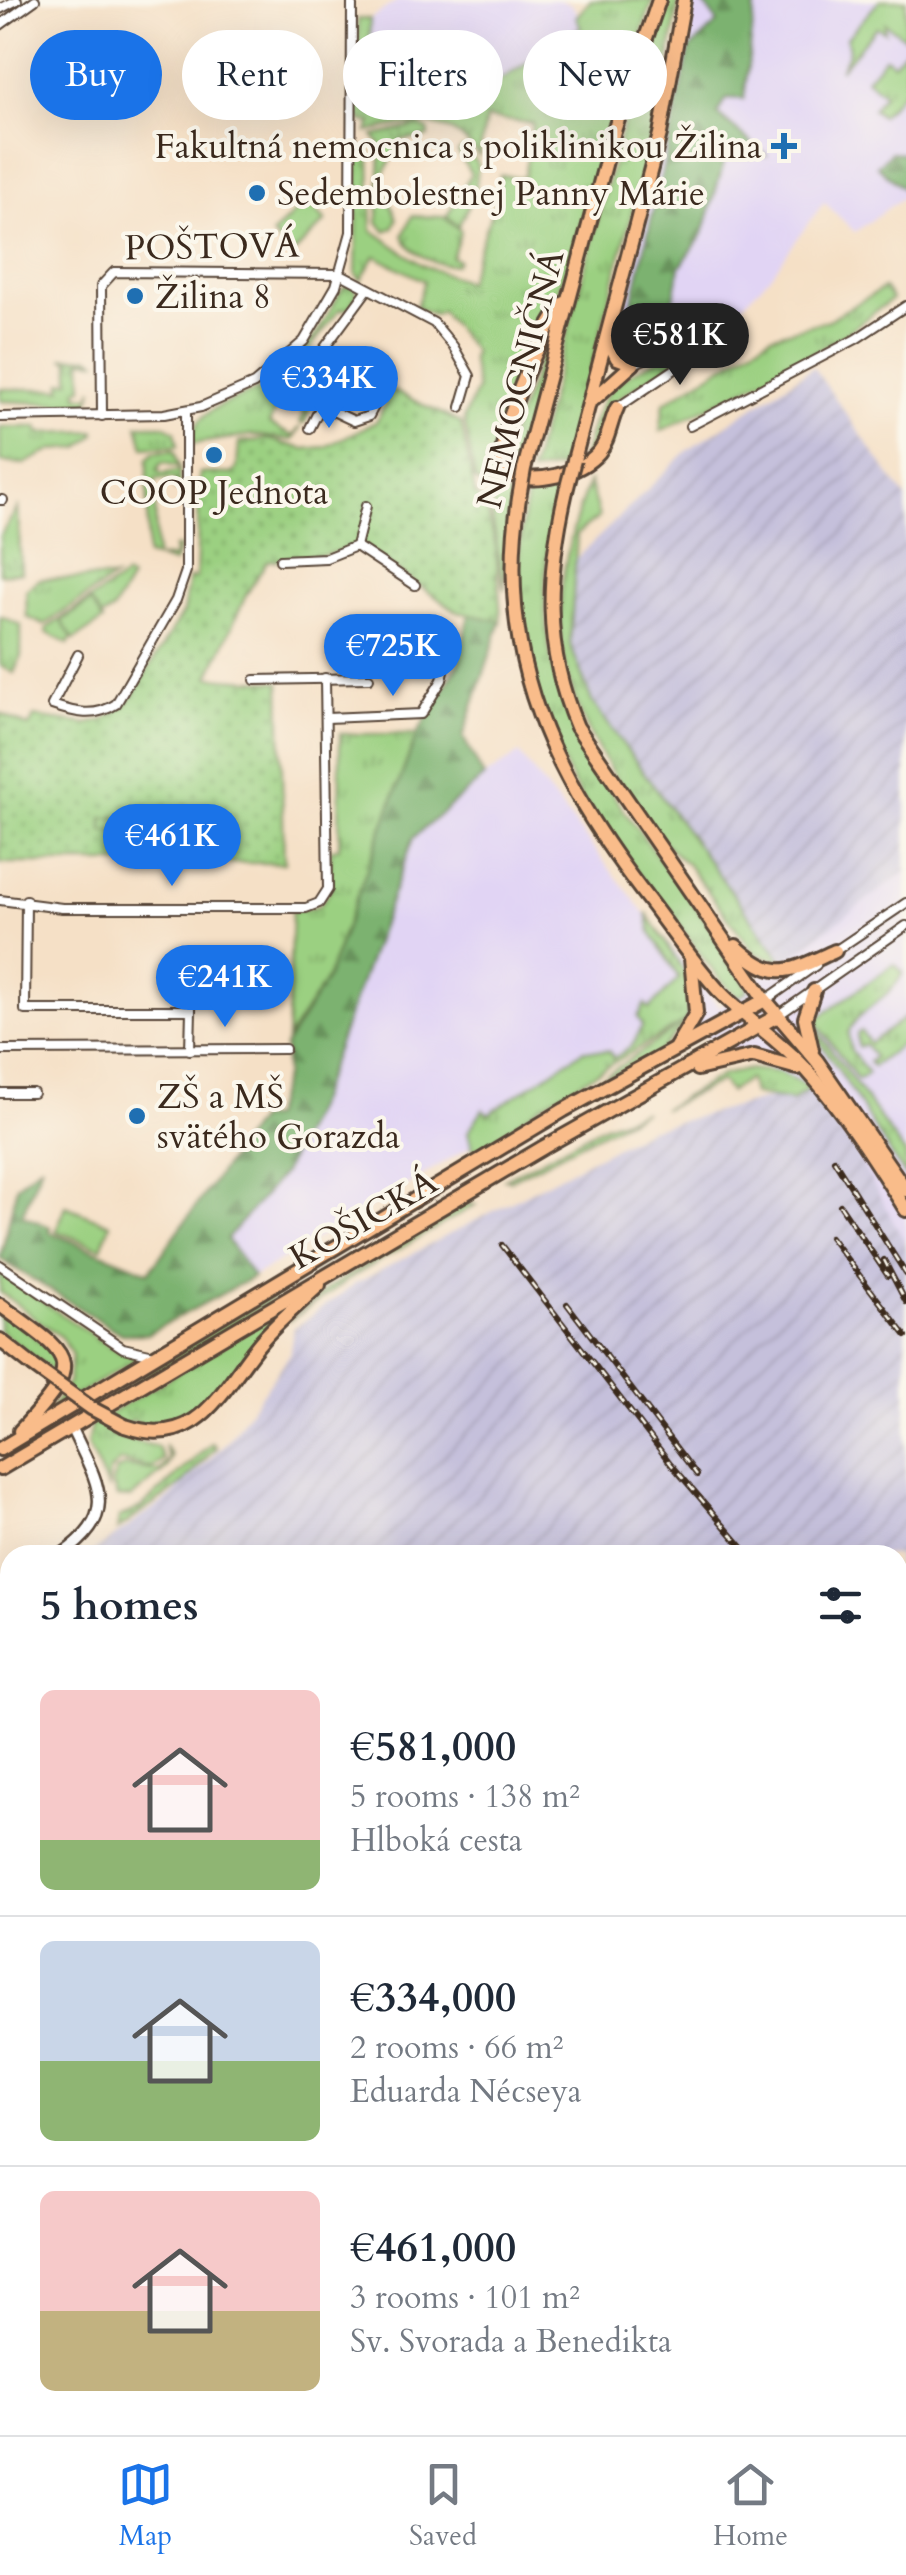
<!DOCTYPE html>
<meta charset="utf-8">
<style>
:root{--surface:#fff;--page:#f6f6f7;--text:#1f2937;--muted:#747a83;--line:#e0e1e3;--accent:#1a73e8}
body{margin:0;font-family:Cardo,serif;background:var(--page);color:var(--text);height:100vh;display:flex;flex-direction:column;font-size:38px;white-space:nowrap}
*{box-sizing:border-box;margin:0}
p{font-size:32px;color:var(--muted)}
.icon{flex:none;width:55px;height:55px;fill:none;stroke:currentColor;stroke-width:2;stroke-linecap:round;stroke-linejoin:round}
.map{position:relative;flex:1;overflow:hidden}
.side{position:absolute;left:0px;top:1545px;width:908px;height:890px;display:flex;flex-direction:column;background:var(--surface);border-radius:30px 30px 0 0;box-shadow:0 10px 40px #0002}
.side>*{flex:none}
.top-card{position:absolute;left:30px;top:30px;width:848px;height:90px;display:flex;gap:20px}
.price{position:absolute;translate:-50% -85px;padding:0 22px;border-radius:35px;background:var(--accent);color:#fff;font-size:32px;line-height:65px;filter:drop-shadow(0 2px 5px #0008)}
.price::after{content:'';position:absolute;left:50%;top:60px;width:30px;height:22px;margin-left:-15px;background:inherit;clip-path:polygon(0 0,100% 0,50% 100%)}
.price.selected{background:#222;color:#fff}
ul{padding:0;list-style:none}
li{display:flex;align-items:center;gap:30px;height:250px;padding:0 40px}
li+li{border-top:2px solid var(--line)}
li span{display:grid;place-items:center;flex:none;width:280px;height:200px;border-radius:15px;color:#555}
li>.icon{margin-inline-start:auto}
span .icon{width:120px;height:120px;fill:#fffc;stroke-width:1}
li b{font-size:42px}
h2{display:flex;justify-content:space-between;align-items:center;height:120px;padding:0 40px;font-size:42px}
.pill{padding:0 35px;border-radius:45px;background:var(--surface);box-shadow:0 10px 40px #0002;font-size:35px;line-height:90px}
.pill.selected{background:var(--accent);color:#fff}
.tabs{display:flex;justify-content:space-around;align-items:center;height:140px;border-top:2px solid var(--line);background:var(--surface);font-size:28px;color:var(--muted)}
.tabs a{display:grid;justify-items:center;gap:5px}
.tabs .selected{color:var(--accent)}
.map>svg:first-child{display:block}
</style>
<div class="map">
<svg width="906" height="2435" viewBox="0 0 906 2435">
<defs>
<pattern id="industrial-furrows" width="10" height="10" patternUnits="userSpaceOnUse" patternTransform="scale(2.5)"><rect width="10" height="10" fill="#c5c0db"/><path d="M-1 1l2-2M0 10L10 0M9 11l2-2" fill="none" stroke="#aaa5bc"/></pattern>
<pattern id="grass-tufts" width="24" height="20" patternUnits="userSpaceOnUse" patternTransform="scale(2.5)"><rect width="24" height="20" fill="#9bd081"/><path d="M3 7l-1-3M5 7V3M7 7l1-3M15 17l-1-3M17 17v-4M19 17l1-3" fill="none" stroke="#80a969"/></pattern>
<pattern id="forest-firs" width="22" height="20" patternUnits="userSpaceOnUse" patternTransform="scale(2.5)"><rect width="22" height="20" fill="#7cb26f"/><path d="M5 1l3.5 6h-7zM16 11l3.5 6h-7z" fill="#67915b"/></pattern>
<pattern id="park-dots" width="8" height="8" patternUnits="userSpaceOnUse" patternTransform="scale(2.5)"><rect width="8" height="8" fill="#9bd081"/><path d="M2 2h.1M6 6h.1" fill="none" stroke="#80a969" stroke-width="1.8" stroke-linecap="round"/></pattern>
<pattern id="water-ripples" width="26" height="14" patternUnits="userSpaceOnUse" patternTransform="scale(2.5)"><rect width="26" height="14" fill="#5cc8d2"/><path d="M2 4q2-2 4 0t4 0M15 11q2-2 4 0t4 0" fill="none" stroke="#4da3aa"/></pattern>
</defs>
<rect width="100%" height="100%" fill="#fbf7ec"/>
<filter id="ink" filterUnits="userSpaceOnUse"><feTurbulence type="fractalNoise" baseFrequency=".01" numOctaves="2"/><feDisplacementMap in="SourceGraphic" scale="20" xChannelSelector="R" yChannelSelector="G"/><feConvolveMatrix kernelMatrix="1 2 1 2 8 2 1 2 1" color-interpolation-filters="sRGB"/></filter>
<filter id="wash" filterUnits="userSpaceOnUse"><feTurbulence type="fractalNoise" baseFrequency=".0048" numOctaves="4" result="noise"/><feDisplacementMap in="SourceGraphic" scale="40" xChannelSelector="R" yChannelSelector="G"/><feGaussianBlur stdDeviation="2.25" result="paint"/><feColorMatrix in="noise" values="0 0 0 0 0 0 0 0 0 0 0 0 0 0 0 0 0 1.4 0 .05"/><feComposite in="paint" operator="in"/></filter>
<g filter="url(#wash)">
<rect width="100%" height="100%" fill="#f5e0c6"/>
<g fill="#e1d4f4">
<polygon points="398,0 559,0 572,5 585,26 460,134 368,60 370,19"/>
<polygon points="693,0 906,0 906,195 855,232 824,202 771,275 725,323 707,318 628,353 613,340 675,96"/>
<polygon points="519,754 719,1007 906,871 906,1244 810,1088 677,1023 253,1277 227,1240 283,1173 318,1100 413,838 484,777"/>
</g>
<g fill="url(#industrial-furrows)">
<polygon points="813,367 906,498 906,871 783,962 592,702 570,644 576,559 687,451"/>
<polygon points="810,1088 851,1145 906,1244 906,1807 898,1814 898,1555 89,1555 169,1498 229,1440 290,1354 293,1329 355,1284 649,1129"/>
<polygon points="10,1645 10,1970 0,1968 0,1651"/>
</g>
<g fill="url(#grass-tufts)" stroke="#6b7d50" stroke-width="2.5">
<path d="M591,0H653L615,108L570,261L497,447L499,465L514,481L512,487L481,485L475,480L464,418L477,389L471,359L474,352L441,311L434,315L416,307L424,281L375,256L361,280L356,274L358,151L363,148L370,152L372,230L422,265L467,282L497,197L500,175L524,178L533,123L486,118L479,156C448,114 414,122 368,132L372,122H362L358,113V19H370L369,52L449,114L581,27L576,17Z"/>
<polygon points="665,0 679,0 663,94 572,441 564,467 530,473 629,103"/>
<polygon points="880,0 906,0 906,39 885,23 885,32 877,27 840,70 849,51 847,38"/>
<polygon points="906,48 906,88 881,116 872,109 884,94 866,79 885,57 893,63"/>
<polygon points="417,126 428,130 429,137 401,140 381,180 397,219 393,228 385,231 378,222 381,146 374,136"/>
<polygon points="463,148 478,164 475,192 458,227 447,216 471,174 458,152"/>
<path d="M412,216L444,217L461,231L452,257L458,260L456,264C438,268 410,253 403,236Z"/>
<polygon points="352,285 357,294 350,308 339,310 293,371 294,382 285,383 281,373 316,335 343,288"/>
<polygon points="884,288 892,299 845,334 789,367 660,431 664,403 771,336 828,320"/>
<polygon points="559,309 561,309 515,471 507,460 506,447"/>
<path d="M693,345L692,350L616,400L595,449L583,459C603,375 618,378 693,345Z"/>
<polygon points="90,357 96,361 82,360 83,388 78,389 78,396 91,396 93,388 88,405 0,401 0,389 62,389 62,382 70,381 70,361 63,358"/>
<path d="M264,388L311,407L304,424L300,422L305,411L280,401L269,424L293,436L301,426L293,440L252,435L192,444C191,409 236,399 264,388Z"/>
<polygon points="138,425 164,425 175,431 178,446 144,447"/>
<polygon points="0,427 38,427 39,433 95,431 95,435 79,448 52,450 24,464 0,462"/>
<polygon points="174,450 179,467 162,462 157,470 162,474 179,470 179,489 175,489 175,479 155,479 156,558 174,558 174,547 179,547 174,563 147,556 148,459 154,452"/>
<path d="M589,481L599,517L577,534L570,644L592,702L783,962L755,953L687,864C663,846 645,819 627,794C550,686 543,605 589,481Z"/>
<path d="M559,489C501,726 634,799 744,979L748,991L739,997C710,974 690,937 667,908C637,871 602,834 578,792C529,704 505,595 527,496Z"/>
<polygon points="499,494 511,495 504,590 491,510"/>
<polygon points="18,508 21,572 0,574 0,536"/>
<polygon points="126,576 131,579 113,610 101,618 91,603 62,621 72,637 68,644 46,632 47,628"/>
<polygon points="114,578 44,625 27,617 26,590 40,579"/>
<polygon points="0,616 21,625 21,656 14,673 0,666"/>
<polygon points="340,734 417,734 327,978 287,1039 292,911 319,906 330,891 331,849 339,848"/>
<polygon points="647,913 688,977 687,1020 543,1104 480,1150 472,1148 468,1132 483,1109 488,1114 584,1050 609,1051 614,1058 632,1046 643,1025 638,1017 645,1004 649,1009 679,978 651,933"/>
<path d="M894,964L903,972C891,1000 860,1006 848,1033L851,1051L868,1073L858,1080L818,1025V1018Z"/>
<polygon points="906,1017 906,1041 873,1066 869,1062 874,1057 865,1044 858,1047 857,1034 861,1031 870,1043"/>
<path d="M812,1023L906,1155V1177C872,1129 847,1077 811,1031Z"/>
<polygon points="685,1024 658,1053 590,1086 679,1026"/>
<polygon points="750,1069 780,1072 810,1088 792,1101 753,1094 749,1079 729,1092 721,1081 663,1109 722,1075"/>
<polygon points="644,1111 510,1180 505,1179 605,1125"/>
<polygon points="464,1203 475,1205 352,1277 288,1322 328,1288"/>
<polygon points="347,1248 217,1337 75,1417"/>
<polygon points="0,1273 110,1347 139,1358 49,1411 68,1383 72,1355 61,1337 0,1292"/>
<path d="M286,1307C249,1341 194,1455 132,1420L112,1435L158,1447L163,1459L152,1468L120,1461L109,1472L108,1488L87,1445L91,1425Z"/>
<polygon points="0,1309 57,1354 56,1374 0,1331"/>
<polygon points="212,1443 216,1447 183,1483 117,1530 119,1517 141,1508"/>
<polygon points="164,1445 171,1456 166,1469 131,1498 117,1497 112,1483 116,1471 125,1466 160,1471 169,1459"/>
<polygon points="906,1807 906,2435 696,2435 670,2425 898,2425 898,1814"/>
<polygon points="0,1967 10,1970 10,2072 0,2070"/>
<polygon points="124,2425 334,2425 323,2435 109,2435"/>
</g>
<g fill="url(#forest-firs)" stroke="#5c6e46" stroke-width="2.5">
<polygon points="701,0 756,0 744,99 727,98 717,114 766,155 725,159 703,234 680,267 669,324 702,325 632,359 627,325 690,49 718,23"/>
<polygon points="891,152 906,153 906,191 877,166"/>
<polygon points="469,614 501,621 463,737 484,777 413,838 318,1100 283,1173 227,1239 253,1277 147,1334 121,1334 0,1259 17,1185 42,1164 22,1215 50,1227 49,1232 149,1272 258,1119 271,1118 285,1074 285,1046 327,978 417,734 459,663"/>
<polygon points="10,2222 10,2425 38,2425 25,2435 0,2435 0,2223"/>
<polygon points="402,2425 478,2425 494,2435 422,2435"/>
</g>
<polygon fill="url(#park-dots)" stroke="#6b7d50" stroke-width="2.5" points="392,390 461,423 475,493 487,510 496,547 501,621 458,612 360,545 324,555 267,561 246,595 209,677 280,682 284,863 0,863 0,713 29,727 34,717 87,724 104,720 130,700 183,612 189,578 196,579 200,473 232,474 237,468 239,442 269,439 303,449 325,447 377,421"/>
<g fill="#9bd081" stroke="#6b7d50" stroke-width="2.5">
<polygon points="306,201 326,221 292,255 272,235"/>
<polygon points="91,602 103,621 74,640 61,621"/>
<polygon points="103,818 129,818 130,831 156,831 156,845 129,845 129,832 103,831"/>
<polygon points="66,1206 110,1224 101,1248 56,1231"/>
</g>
<g fill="url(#water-ripples)" stroke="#4c7978" stroke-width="2.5">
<polygon points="0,2098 10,2101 10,2198 0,2197"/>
<polygon points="478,2425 670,2425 696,2435 494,2435"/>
</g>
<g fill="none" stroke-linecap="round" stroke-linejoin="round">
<g stroke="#5cc8d2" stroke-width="18">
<polyline points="0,2348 10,2340"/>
<polyline points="380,2425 385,2435"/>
</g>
</g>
</g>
<g filter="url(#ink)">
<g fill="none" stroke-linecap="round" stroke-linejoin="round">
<defs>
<g id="minor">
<polyline points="0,9 17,0"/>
<polyline points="0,25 35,0"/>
<polyline points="633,364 695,338 711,339"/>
<polyline points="269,374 278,385 354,421 369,416 380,395"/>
<polyline points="292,392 368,289"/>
<polyline points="617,408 696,355 722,326"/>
<polyline points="102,416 101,286 114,272 341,274 434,323 453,346 470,376 461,407"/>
<polyline points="0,417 164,414 201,407 254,384 304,341 336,286 351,232 352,0"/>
<polyline points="690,426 856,339 906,306"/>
<polyline points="310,428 321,406"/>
<polyline points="0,500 3,500"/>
<polyline points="356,546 415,585"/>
<polyline points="356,546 366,506"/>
<polyline points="280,560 326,558 356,546"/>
<path d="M78,655L52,705C75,713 95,718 116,704L176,600L186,571V410"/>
<polyline points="255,680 369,678"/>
<polyline points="327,718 421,714 442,680 447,656"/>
<polyline points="0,900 62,908 306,908 319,903 328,889 325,678"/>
<polyline points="26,900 25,1010 191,1010 190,1050"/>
<polyline points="835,951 906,903"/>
<polyline points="766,1000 816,965"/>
<polyline points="191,1010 192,981 214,981"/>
<polyline points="777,1016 906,926"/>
<polyline points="0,1050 285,1049"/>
<polyline points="0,1093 33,1093"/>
<polyline points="0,1265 123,1348 154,1355"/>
<polyline points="898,1582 906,1576"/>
</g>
<g id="tertiary">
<path d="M61,1555C121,1514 98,1484 72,1429"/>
<polyline points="0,1599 10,1590"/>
</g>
<g id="secondary">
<polyline points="898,2171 906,2165"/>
<polyline points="898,2194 906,2187"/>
<polyline points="682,2435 691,2425"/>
</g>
<g id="primary">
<path d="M565,303C541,331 500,426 502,463L509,473C534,486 580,474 599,452C609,440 610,422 617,408"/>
<polyline points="607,338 617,358 633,364"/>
<polyline points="594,399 633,364"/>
<polyline points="574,460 660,134 684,0"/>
<polyline points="524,469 614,131 659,0"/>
<path d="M566,491C547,574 543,647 577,727L765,1000L817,1061L906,1190"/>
<path d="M519,498C494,660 554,778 650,902C673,932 694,964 720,992C746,1019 779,1040 805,1068C843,1110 876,1162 906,1210"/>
<path d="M736,946C776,984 790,971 835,951"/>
<polyline points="676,1047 696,1013 691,958"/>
<polyline points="812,1050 805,1018 814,991"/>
<polyline points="697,1069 754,1056 798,1068"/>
<path d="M0,1305C73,1358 87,1359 20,1431"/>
<polyline points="0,1340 33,1366"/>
<path d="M125,1426C201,1452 223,1385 263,1339C280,1320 300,1303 319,1285"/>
<polyline points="0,1449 564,1110 765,1000"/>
<polyline points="0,1469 544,1147 777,1016"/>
</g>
</defs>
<use href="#minor" stroke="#574537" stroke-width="12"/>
<use href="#tertiary" stroke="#574537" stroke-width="15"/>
<use href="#secondary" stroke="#574537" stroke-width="16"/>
<use href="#primary" stroke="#574537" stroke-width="18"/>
<use href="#minor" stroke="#fff" stroke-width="8"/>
<use href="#tertiary" stroke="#fff" stroke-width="10"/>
<use href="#secondary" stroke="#fde4d0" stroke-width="11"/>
<use href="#primary" stroke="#f9bc8a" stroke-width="12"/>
<defs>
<g id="rail">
<polyline points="834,1160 906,1274"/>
<polyline points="840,1205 888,1276"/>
<polyline points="830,1237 906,1336"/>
<polyline points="502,1245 671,1464 749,1555"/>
<polyline points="884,1260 906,1302"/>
<polyline points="567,1304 697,1475"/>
<polyline points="898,1770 906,1763"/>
<polyline points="898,1802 906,1795"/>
<polyline points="898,1830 906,1820"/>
<polyline points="0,1947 10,1950"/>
<polyline points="49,2435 63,2425"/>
<polyline points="75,2435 89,2425"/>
<polyline points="338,2435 349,2425"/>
</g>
</defs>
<use href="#rail" stroke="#3b2a1e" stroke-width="6"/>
<use href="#rail" stroke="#fbf7ec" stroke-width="2.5" stroke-dasharray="8" stroke-linecap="butt"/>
<defs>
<g id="primary-bridge">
<polyline points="566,491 574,460"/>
<polyline points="519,498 524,469"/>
<polyline points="33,1366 91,1408 125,1426"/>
</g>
</defs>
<use href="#primary-bridge" stroke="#574537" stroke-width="18" stroke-linecap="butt"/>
<use href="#primary-bridge" stroke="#f9bc8a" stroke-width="12"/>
</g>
</g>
<g fill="#1f6fb2" stroke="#fbf7ec" stroke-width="4">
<path d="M779 131h10v10h10v10h-10v10h-10v-10h-10v-10h10z"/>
<circle cx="257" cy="193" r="10"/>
<circle cx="135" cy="296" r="10"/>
<circle cx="214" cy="455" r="10"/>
<circle cx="137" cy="1116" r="10"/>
</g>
<g text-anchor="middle" stroke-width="8" stroke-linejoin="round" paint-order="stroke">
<g font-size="35" fill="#3b2a1e" stroke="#fbf7ec" text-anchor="start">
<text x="762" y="158" text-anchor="end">Fakultná nemocnica s poliklinikou Žilina</text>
<text x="277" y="205">Sedembolestnej Panny Márie</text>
<text x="155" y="308">Žilina 8</text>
<text x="214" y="504" text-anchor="middle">COOP Jednota</text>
<text x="157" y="1108">ZŠ a MŠ<tspan x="157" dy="40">svätého Gorazda</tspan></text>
</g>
<g font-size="35" fill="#3b2a1e" stroke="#fbf7ec">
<text transform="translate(212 246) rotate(-1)" y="12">POŠTOVÁ</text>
<text transform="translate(520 379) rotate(-76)" y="12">NEMOCNIČNÁ</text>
<text transform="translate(363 1219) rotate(-30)" y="12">KOŠICKÁ</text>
</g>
</g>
</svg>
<b class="price selected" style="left:680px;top:388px">€581K</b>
<b class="price" style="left:329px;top:431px">€334K</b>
<b class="price" style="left:393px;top:699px">€725K</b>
<b class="price" style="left:172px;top:889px">€461K</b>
<b class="price" style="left:225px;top:1030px">€241K</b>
<div class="top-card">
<a class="pill selected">Buy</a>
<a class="pill">Rent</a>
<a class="pill">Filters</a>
<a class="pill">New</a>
</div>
<section class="side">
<h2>5 homes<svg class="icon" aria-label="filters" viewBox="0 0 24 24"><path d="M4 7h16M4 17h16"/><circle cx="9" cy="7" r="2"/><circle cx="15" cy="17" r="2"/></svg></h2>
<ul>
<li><span style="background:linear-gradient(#f6c9c9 75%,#8fb573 0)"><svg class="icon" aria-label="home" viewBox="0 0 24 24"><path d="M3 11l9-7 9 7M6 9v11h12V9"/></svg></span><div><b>€581,000</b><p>5 rooms · 138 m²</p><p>Hlboká cesta</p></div></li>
<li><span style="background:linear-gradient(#c9d6e8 60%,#8fb573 0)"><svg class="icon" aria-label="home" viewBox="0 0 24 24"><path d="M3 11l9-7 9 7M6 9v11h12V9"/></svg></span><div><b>€334,000</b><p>2 rooms · 66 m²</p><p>Eduarda Nécseya</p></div></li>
<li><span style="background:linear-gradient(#f6c9c9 60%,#c2b280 0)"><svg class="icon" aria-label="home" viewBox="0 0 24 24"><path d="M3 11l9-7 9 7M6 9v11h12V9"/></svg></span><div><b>€461,000</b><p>3 rooms · 101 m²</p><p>Sv. Svorada a Benedikta</p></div></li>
</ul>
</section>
</div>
<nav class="tabs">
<a class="selected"><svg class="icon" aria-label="map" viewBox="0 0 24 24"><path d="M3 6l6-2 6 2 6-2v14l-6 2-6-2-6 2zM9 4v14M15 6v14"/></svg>Map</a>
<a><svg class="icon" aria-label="saved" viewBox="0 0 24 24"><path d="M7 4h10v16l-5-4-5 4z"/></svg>Saved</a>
<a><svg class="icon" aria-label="home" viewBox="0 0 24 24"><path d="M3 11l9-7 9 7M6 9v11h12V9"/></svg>Home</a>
</nav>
